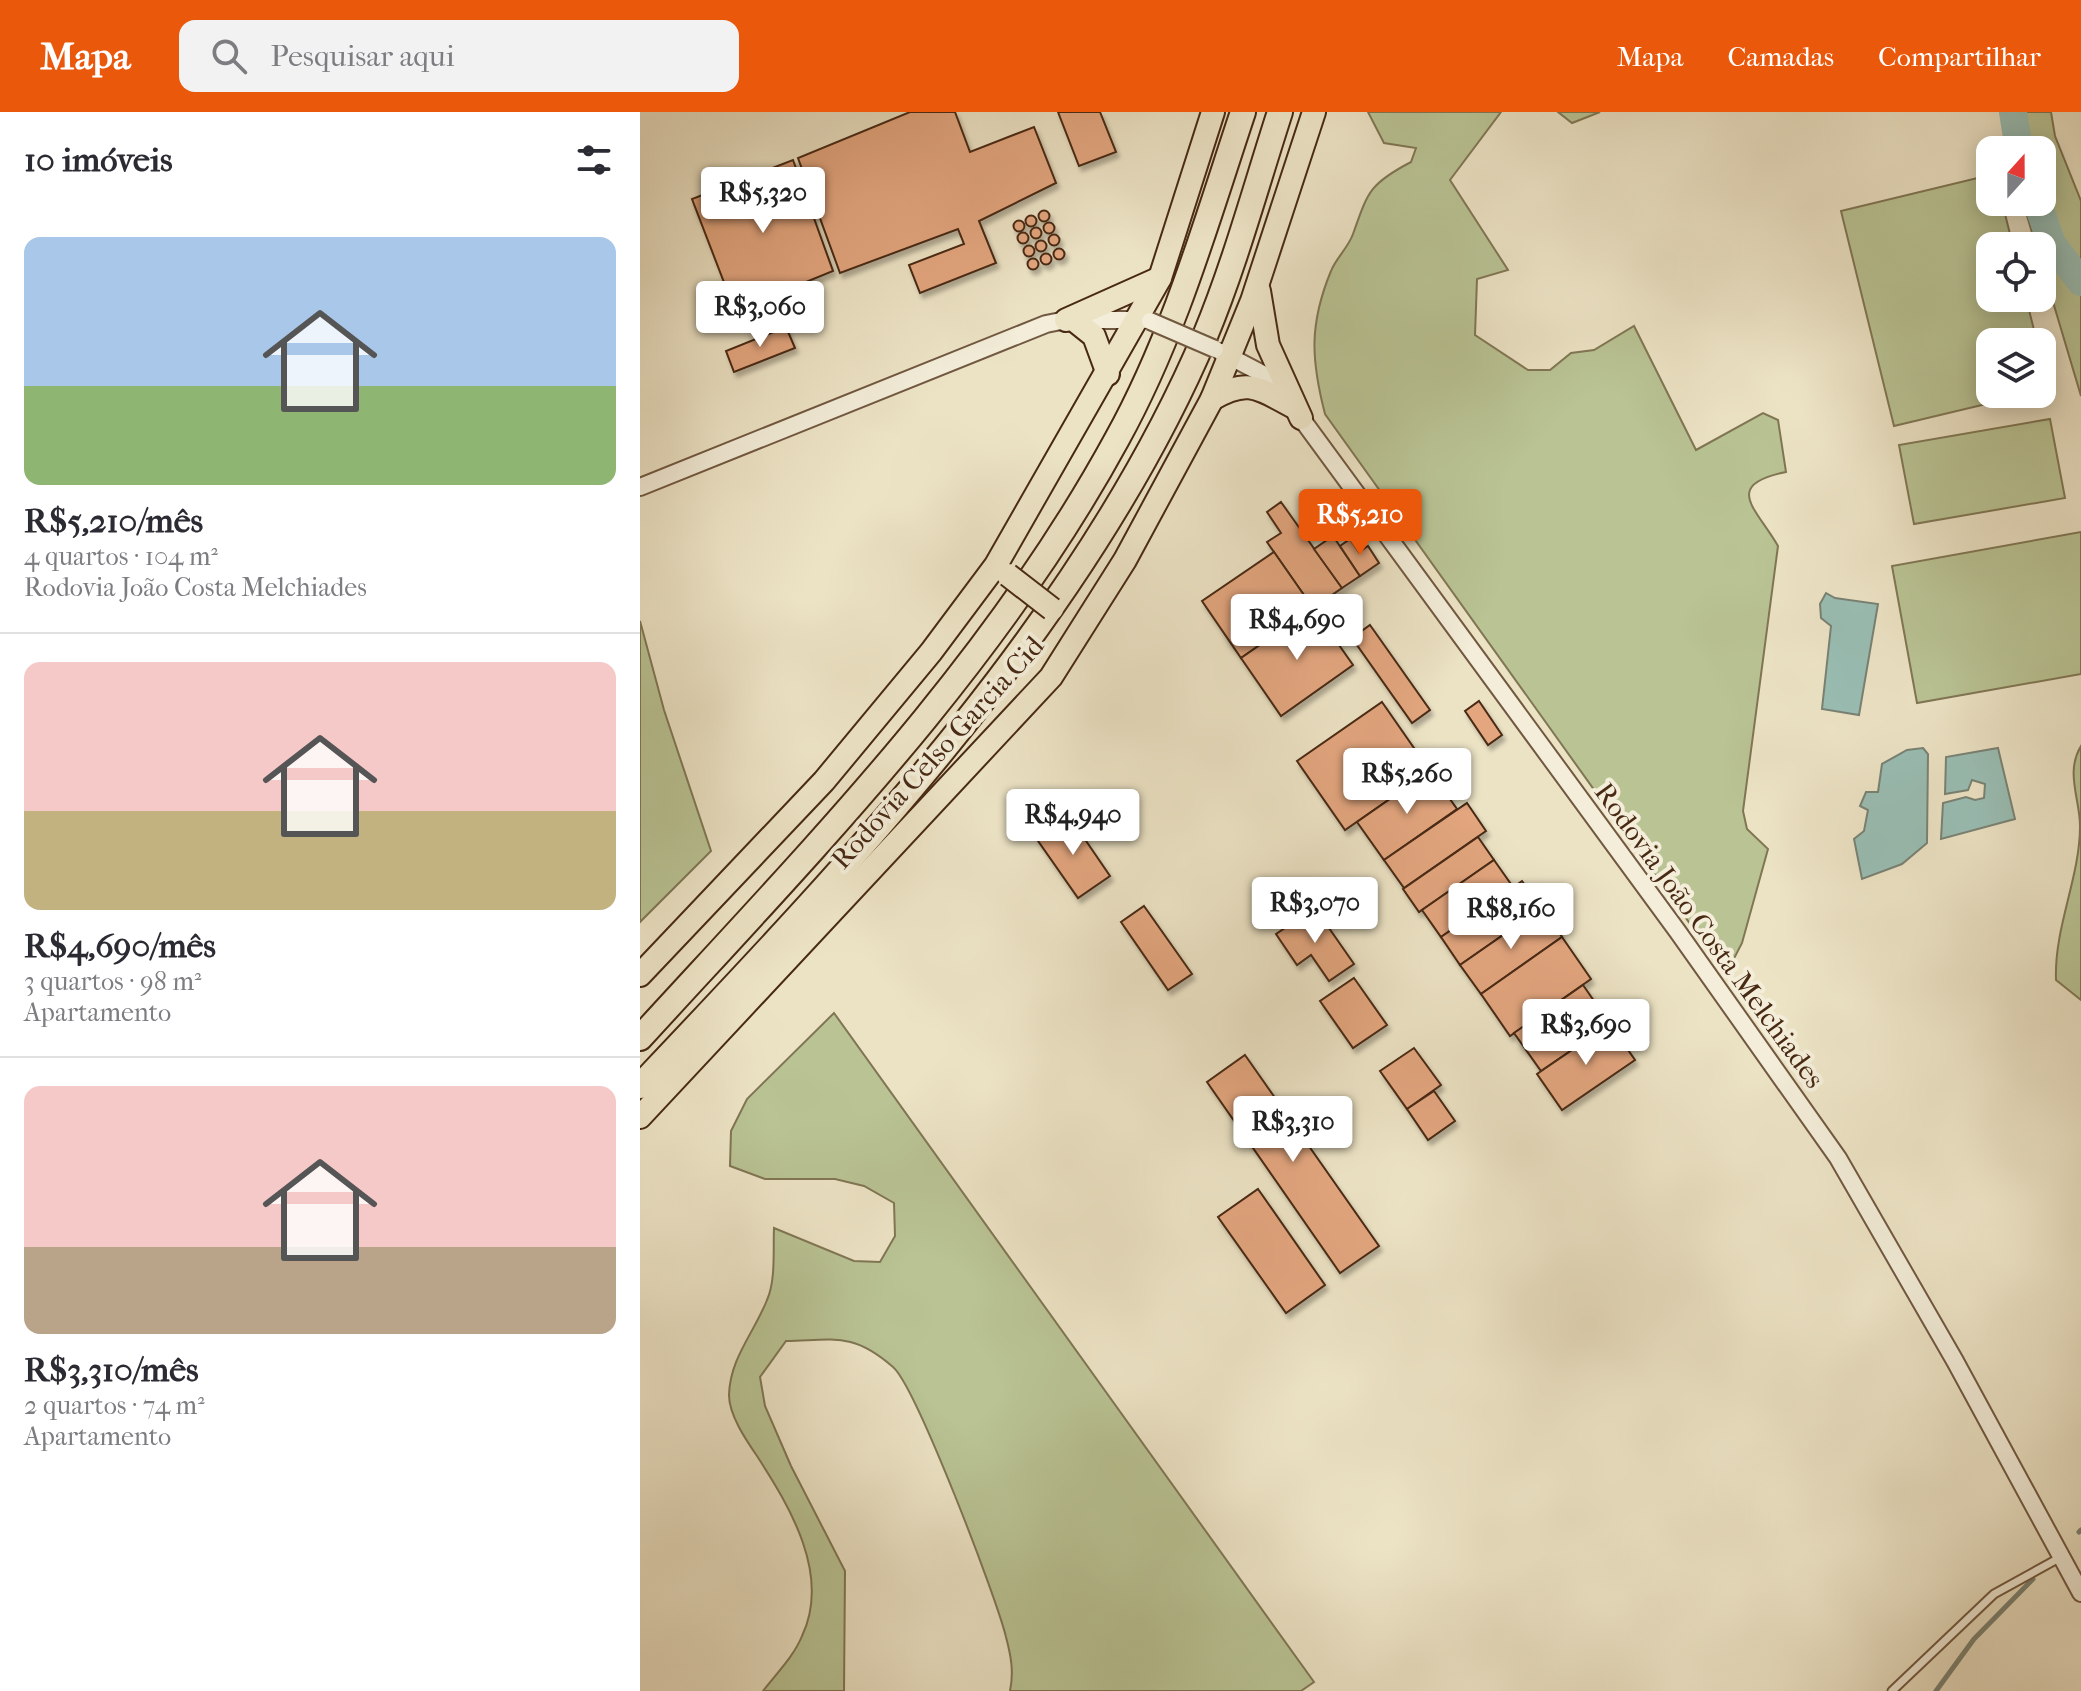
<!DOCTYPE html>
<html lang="pt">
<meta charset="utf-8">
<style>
:root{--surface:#fff;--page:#f2f2f3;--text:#2b2b33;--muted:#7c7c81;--line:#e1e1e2;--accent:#ea580c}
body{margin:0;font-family:"IM FELL French Canon",serif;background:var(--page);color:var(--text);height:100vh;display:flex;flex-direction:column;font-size:30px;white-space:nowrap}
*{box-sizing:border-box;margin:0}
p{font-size:26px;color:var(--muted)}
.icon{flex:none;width:44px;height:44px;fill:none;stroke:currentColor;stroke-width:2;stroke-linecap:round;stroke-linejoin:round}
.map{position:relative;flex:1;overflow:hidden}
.drawer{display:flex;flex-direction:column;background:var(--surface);width:640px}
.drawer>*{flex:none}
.needle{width:52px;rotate:21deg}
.controls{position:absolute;left:1336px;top:24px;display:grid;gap:16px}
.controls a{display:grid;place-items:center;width:80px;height:80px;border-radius:16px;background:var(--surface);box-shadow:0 4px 20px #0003;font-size:40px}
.price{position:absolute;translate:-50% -68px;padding:0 18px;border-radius:8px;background:#fff;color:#222;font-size:26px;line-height:52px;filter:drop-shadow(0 2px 4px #0008)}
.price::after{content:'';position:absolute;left:50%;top:48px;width:24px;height:18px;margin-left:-12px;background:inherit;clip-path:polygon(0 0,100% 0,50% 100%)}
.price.on{background:var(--accent);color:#fff}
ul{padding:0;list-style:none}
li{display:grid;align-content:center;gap:16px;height:424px;padding:0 24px}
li+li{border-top:2px solid var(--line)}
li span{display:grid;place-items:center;height:248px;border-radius:16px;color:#555}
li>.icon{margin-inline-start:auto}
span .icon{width:144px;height:144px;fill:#fffc;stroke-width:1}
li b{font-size:34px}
h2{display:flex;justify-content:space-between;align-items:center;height:96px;padding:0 24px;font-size:34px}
header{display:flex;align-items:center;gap:48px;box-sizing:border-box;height:112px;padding:0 40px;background:var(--accent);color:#fff}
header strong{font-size:38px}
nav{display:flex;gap:44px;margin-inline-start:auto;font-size:28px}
.search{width:560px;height:72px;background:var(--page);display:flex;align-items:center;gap:20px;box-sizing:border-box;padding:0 28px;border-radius:16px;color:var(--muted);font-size:30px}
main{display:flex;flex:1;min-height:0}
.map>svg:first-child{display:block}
</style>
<header>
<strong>Mapa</strong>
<div class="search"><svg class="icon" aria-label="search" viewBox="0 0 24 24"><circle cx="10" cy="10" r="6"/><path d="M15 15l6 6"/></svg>Pesquisar aqui</div>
<nav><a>Mapa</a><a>Camadas</a><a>Compartilhar</a></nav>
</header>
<main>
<section class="drawer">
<h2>10 imóveis<svg class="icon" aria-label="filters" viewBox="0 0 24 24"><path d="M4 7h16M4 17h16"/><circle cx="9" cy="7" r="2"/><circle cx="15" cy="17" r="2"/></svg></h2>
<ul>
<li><span style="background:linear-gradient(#a9c7e8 60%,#8fb573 0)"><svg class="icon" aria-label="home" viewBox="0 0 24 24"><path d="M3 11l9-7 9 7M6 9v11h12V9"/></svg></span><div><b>R$5,210/mês</b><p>4 quartos · 104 m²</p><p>Rodovia João Costa Melchiades</p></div></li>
<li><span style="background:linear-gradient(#f6c9c9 60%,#c2b280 0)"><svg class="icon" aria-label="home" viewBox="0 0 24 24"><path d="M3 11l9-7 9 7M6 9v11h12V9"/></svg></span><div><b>R$4,690/mês</b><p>3 quartos · 98 m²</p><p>Apartamento</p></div></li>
<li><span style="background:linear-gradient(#f6c9c9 65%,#b9a48a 0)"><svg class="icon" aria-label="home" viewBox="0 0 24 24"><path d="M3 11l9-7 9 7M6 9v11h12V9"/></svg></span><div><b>R$3,310/mês</b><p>2 quartos · 74 m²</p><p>Apartamento</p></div></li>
</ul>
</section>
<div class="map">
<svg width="1441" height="1579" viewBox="0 0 1441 1579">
<defs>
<filter id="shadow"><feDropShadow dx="3" dy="5" stdDeviation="2" flood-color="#0004"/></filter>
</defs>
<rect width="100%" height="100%" fill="#ece3c5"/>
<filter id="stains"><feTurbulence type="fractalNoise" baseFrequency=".0025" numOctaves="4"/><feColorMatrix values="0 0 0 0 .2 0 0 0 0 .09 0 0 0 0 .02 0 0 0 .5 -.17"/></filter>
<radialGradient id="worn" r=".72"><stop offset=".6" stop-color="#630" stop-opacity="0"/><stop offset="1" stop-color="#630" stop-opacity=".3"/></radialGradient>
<g fill="#b9c394" stroke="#807654" stroke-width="2">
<path d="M728,0H861L810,68L868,158L837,167L835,223L888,258H910L931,241L954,238L994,214L1056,338L1123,301L1138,308L1146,360C1082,373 1116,396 1138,434L1103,699L1107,717L1128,737L1102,831L1086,862L685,302C671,248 669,212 691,159C696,146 708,136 713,122C728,80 729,72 771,50L776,36L744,31Z"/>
<polygon points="918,0 960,0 932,11"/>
<polygon points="1362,0 1411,0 1415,24 1441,89 1441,284 1402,153 1402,134 1396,134 1383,90 1402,90 1402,38 1370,38"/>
<polygon points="1350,63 1350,90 1362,90 1373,134 1350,134 1350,186 1386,186 1397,230 1350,230 1350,282 1388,282 1254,314 1201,99"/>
<polygon points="1410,307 1425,386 1274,412 1259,333"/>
<polygon points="1441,420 1441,562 1277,591 1252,454"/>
<polygon points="0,509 24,598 71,739 0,810"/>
<path d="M1441,634V888L1416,868C1414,815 1440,766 1440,714C1440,687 1425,660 1441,634Z"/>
<path d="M194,901L674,1570L661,1579H370C374,1560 371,1544 366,1525C357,1487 276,1275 253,1255C213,1220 195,1228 146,1229L120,1265L125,1294L151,1354L205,1459L204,1579H123C136,1562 154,1544 162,1524C191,1463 150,1395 117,1344C106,1328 89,1303 89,1283C90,1246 114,1221 127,1188C136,1168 133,1137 134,1116L214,1149L240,1150L255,1124L254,1091L224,1074L195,1067H125L90,1054L91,1019L107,987Z"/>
</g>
<g fill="#99beb4" stroke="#798274" stroke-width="2">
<polygon points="1186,481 1195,486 1238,492 1219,603 1182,597 1191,514 1181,506 1180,492"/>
<polygon points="1283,636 1288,642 1287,731 1262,752 1222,767 1214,727 1224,719 1228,698 1220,694 1226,680 1238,680 1242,652 1267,638"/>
<polygon points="1358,636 1375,707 1301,727 1303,691 1326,685 1335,688 1344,686 1345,672 1332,668 1328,678 1305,682 1306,645"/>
</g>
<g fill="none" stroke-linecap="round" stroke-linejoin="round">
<g stroke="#798274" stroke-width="5">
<polyline points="1439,1420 1441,1418"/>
<polyline points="1296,1579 1334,1527 1393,1467"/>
</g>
<g stroke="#99beb4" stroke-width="28">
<polyline points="1373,0 1379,38"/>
<polyline points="1397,90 1412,132 1441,170"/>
</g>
</g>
<g fill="#e3a67f" stroke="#482913" stroke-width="2" filter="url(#shadow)">
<polygon points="270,0 315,0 330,40 394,15 416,71 339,109 356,151 280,181 269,153 324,132 318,117 200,161 158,46"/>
<polygon points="418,0 460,0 476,40 439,54"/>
<polygon points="153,48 193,159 95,199 52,87"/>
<circle cx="404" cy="104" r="5.5"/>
<circle cx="391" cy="109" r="5.5"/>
<circle cx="379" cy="114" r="5.5"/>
<circle cx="409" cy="116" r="5.5"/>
<circle cx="396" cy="121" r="5.5"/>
<circle cx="383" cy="126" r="5.5"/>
<circle cx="414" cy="128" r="5.5"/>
<circle cx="401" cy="134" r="5.5"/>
<circle cx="389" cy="139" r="5.5"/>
<circle cx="419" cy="142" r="5.5"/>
<circle cx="406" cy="147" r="5.5"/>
<circle cx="393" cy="152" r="5.5"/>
<polygon points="146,215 155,236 94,260 86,239"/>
<polygon points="641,390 702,476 673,496 627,430 641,421 627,400"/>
<polygon points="693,424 720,464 702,476 674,437"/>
<polygon points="710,427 719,440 728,434 739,451 720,464 700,434"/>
<polygon points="634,440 673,496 601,546 562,489"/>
<polygon points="673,496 713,553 641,604 601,546"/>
<polygon points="730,513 790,598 772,611 712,526"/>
<polygon points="839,589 862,623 848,633 825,599"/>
<polygon points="742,590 790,659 705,718 657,649"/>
<polygon points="790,659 817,697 744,748 717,710"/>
<polygon points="827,691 846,719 764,776 744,748"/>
<polygon points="429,704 470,764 438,786 396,726"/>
<polygon points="838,725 854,748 779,800 763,777"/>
<polygon points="854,748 873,775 801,825 782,798"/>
<polygon points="882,769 902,796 820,853 801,825"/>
<polygon points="504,794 552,862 528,878 481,810"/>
<polygon points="675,796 714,852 689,869 671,843 657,853 636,822"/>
<polygon points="902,796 922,825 841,882 820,853"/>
<polygon points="922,825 951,867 870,924 841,882"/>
<polygon points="714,866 747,913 713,936 680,889"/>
<polygon points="943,873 970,912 901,959 874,921"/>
<polygon points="970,912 995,948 922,998 897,962"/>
<polygon points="774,936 801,973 767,997 740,959"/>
<polygon points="605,943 739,1134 700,1161 567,970"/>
<polygon points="794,979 815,1009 788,1028 767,997"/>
<polygon points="618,1077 685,1173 646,1201 578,1105"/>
</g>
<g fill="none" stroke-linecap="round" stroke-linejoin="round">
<defs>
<polyline id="service" points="1252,1579 1354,1482 1421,1445"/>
<g id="tertiary">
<polyline points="581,240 621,261 639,276 1038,820 1198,1046 1315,1249 1441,1481"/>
<polyline points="0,375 406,212 426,208 503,208"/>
</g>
<g id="trunk">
<polyline points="619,179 628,233 661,306"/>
<polyline points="426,208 520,166"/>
<polyline points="434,208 454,224 468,262"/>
<path d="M572,287C608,266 618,276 652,294"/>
<polyline points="0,863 184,669 291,540 356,453 520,166 573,0"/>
<polyline points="0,1005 411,565 485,448 572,287 612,189 674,0"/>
</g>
<g id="motorway">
<path d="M0,926C172,738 354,553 477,327C534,224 566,111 603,0"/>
<path d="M0,974C209,753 445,507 565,224C595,152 616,74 640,0"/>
</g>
</defs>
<use href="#service" stroke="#715840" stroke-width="11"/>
<use href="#tertiary" stroke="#715840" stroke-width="20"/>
<use href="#trunk" stroke="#482913" stroke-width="26"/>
<use href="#motorway" stroke="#482913" stroke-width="28"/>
<use href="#service" stroke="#f3edd9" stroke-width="7"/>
<use href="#tertiary" stroke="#f3edd9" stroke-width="16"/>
<use href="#trunk" stroke="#ece3c5" stroke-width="22"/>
<use href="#motorway" stroke="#ece3c5" stroke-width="24"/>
<defs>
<polyline id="tertiary-bridge" points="510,209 575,237"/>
<polyline id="trunk-bridge" points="368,463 412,497"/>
</defs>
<use href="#tertiary-bridge" stroke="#715840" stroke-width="20" stroke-linecap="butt"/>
<use href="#trunk-bridge" stroke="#482913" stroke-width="26" stroke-linecap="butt"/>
<use href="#tertiary-bridge" stroke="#f3edd9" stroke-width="16"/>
<use href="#trunk-bridge" stroke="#ece3c5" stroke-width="22"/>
</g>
<g text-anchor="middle" stroke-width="8" stroke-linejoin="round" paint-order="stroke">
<g font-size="28" fill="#482913" stroke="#f3edd9">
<text transform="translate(297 640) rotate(-48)" y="10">Rodovia Celso Garcia Cid</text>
<text transform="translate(1070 823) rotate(54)" y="10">Rodovia João Costa Melchiades</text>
</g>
</g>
<rect width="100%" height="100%" filter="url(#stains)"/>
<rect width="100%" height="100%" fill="url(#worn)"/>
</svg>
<div class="controls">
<a><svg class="needle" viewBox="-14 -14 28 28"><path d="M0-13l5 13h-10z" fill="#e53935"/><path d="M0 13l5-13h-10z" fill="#7c7c81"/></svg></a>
<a><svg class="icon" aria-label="locate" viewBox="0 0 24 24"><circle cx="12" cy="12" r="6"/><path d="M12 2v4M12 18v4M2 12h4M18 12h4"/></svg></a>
<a><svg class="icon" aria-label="layers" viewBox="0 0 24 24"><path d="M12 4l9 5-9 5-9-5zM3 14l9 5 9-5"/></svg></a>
</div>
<b class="price" style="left:123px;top:123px">R$5,320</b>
<b class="price" style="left:120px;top:237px">R$3,060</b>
<b class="price on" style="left:720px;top:445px">R$5,210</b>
<b class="price" style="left:657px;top:550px">R$4,690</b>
<b class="price" style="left:767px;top:704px">R$5,260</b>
<b class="price" style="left:433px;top:745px">R$4,940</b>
<b class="price" style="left:675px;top:833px">R$3,070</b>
<b class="price" style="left:871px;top:839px">R$8,160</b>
<b class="price" style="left:946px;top:955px">R$3,690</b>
<b class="price" style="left:653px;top:1052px">R$3,310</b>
</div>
</main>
